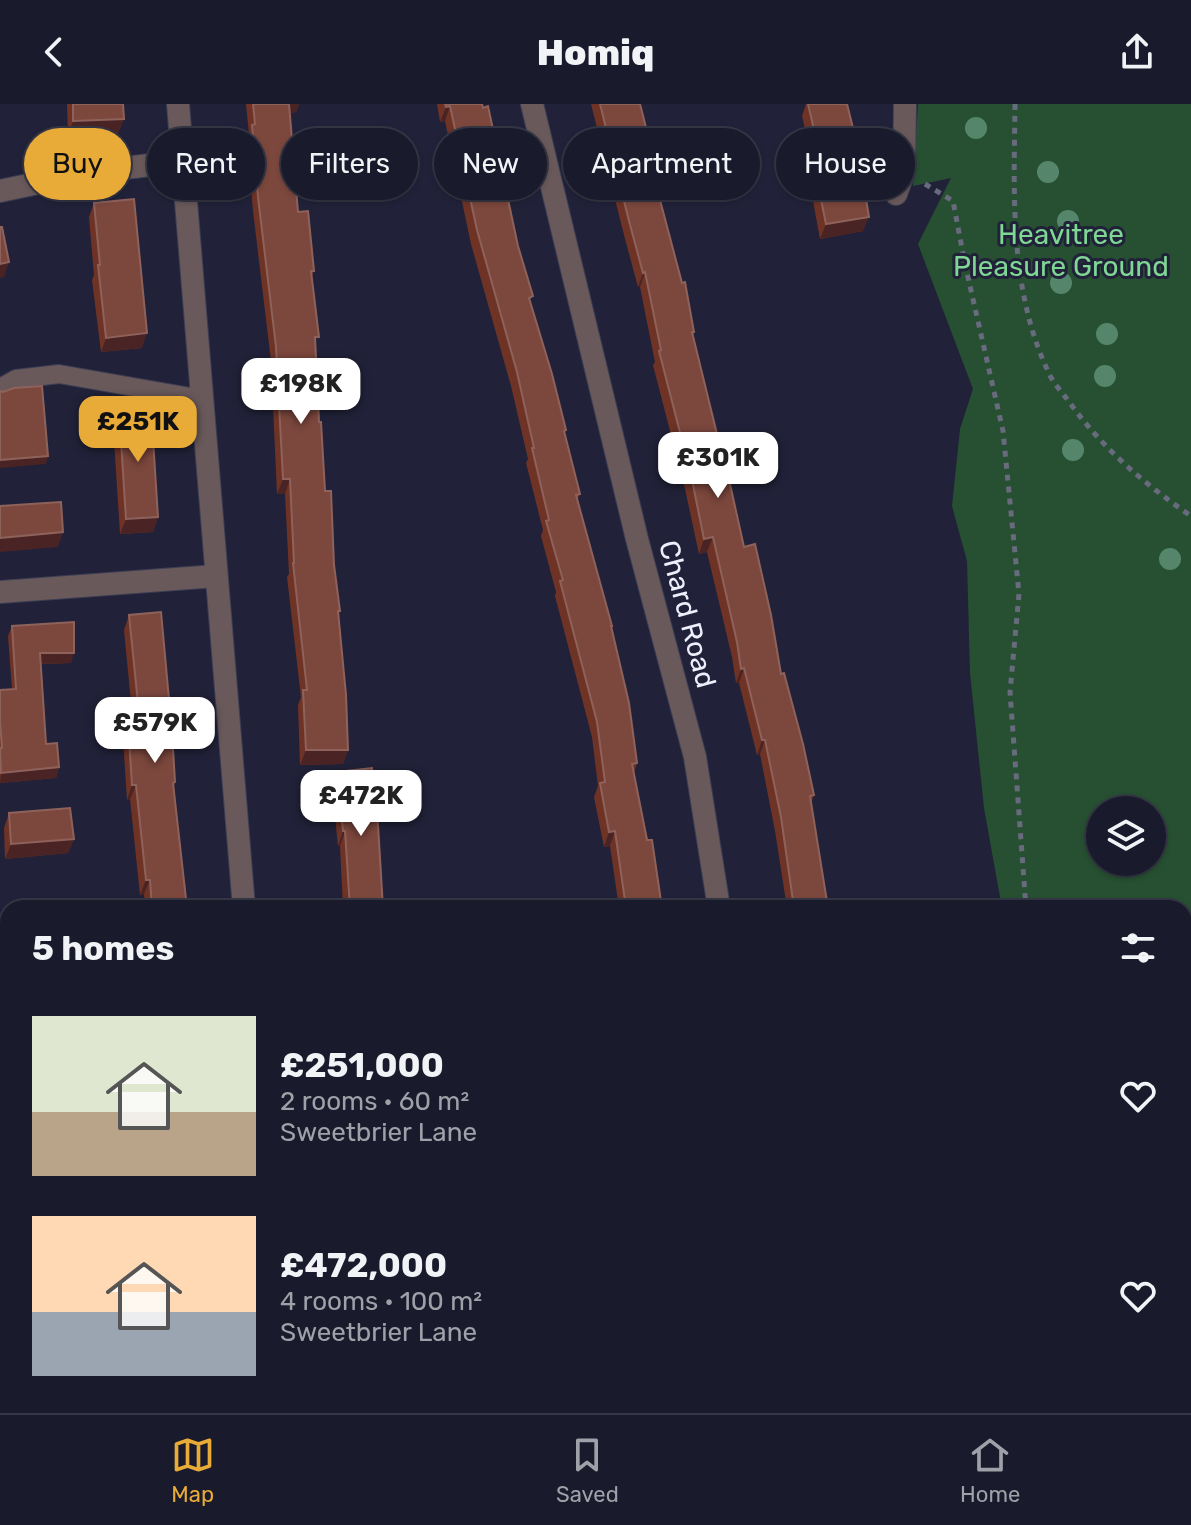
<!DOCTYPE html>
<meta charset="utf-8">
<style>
:root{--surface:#191a2b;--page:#262737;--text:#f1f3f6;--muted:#9fa1a9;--line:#373847;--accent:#e9ab38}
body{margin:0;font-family:Rubik,sans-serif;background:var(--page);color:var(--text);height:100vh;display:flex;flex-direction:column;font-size:30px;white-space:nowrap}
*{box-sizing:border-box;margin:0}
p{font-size:26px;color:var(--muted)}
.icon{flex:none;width:44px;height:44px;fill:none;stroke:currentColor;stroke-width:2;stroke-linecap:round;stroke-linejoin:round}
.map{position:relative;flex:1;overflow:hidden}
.panel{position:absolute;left:0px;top:796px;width:1192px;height:514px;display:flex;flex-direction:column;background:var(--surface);border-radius:24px 24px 0 0;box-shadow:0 2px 6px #0004,0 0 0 2px var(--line)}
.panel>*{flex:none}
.banner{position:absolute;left:24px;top:24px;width:1144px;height:72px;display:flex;gap:16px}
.buttons{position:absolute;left:1086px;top:692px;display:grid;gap:16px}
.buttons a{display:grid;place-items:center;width:80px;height:80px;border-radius:50%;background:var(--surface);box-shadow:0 2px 6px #0004,0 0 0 2px var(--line);font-size:40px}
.price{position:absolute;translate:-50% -68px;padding:0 18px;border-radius:16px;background:#fff;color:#222;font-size:26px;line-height:52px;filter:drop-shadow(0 2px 4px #0008)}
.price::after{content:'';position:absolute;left:50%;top:48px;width:24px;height:18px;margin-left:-12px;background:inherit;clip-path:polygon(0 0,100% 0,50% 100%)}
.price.active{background:var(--accent);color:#111}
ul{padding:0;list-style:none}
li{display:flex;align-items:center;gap:24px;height:200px;padding:0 32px}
li span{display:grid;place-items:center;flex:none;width:224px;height:160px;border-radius:0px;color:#555}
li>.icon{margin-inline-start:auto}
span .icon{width:96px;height:96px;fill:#fffc;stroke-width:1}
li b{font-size:34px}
h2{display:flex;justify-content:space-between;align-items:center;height:96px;padding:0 32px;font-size:34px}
.tag{padding:0 28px;border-radius:36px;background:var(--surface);box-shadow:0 2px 6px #0004,0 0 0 2px var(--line);font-size:28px;line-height:72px}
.tag.active{background:var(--accent);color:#111}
header{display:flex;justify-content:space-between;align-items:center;height:104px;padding:0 32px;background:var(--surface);font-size:36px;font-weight:800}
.tab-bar{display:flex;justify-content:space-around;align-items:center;height:112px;border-top:2px solid var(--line);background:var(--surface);font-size:22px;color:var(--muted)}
.tab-bar a{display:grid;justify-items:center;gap:4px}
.tab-bar .active{color:var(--accent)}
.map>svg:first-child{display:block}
</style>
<header><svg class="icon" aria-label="back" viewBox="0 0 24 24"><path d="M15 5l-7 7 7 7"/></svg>Homiq<svg class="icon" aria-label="share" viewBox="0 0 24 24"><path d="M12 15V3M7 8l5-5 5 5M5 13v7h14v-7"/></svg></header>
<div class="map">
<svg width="1191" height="1309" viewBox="0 0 1191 1309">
<rect width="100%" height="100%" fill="#212239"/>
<g fill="#265031" fill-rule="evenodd">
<path d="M918,0H1191V1300L1184,1302V804H1002L984,704L970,569L967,457L952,402L960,325L973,285L918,140L951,74L913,82ZM1100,706H1152V758H1100Z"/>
<polygon points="0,883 8,883 8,1165 0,1168"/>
<polygon points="1048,1302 1184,1302 1181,1303 1183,1309 1049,1309"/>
</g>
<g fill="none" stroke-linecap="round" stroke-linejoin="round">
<defs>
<polyline id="service" points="0,284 16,275 59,270 202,295"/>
<g id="minor">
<polyline points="178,0 244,804"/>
<polyline points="532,0 637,435 695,653 719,804"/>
<polyline points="0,87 85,69 182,57"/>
<polyline points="896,90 904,68 905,0"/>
<polyline points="0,488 216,472"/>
<polyline points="0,1279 8,1277"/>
<polyline points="283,1302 284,1309"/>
<polyline points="800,1302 802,1309"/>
<polyline points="412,1309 440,1302"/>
</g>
</defs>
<use href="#service" stroke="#3e3f54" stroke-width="20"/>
<use href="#minor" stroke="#3e3f54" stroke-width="24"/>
<g stroke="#686a7d" stroke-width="5" stroke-dasharray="6 6" stroke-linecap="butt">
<path d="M1015,0C1014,88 1009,183 1047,265C1051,276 1060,286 1067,295C1101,343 1143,379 1191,412"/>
<polyline points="925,80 953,97 965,160 1003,327 1019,490 1010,588 1026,804"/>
<polyline points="1184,861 1191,852"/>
<polyline points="0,1094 8,1093"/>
<polyline points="0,1118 8,1142"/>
<polyline points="1072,1302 1073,1309"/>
<polyline points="1123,1302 1123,1309"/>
</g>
<use href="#service" stroke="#69595b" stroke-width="18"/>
<use href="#minor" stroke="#69595b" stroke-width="22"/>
</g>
<g fill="#55866b">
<circle cx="976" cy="24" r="11"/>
<circle cx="1048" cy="68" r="11"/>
<circle cx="1068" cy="117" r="11"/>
<circle cx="1061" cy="179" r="11"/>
<circle cx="1107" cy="230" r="11"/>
<circle cx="1105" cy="272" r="11"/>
<circle cx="1073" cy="346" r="11"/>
<circle cx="1170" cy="455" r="11"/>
</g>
<g fill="#6f3326">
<polygon points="67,0 123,0 118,30 68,32"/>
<polygon points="246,0 299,0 296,8 290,9 298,108 314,167 312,172 319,318 325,387 340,507 338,512 348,646 343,660 300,661 298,601 301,593 287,473 289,470 285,390 277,390 271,257 253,107 247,35 249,30"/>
<polygon points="437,0 482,0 531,199 580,390 577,396 612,522 611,525 637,659 634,669 662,804 619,804 610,742 604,743 594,693 598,682 592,633 555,492 556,488 541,432 543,426 526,359 528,355 511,282 471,140 445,17 440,18"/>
<polygon points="591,0 640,0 661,103 694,228 693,232 744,443 781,570 814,691 811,699 828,804 787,804 775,727 760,650 757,651 739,579 736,579 732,553 707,448 699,450 685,385 653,261 655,258 640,183 638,183 624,131"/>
<polygon points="806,0 847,0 863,127 820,135 810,80 815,67 802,12"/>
<polygon points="94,99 142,244 101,248 92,176 94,171 89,113"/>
<polygon points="119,306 158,413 153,428 120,430 113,320"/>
<polygon points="129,511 175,678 174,683 187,804 145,804 144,790 140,791 130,695 127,696 123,634 128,619 133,619 124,526"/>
<polygon points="12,522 71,559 41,560 46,640 59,663 56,674 0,679 0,586 12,585 8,532"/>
<polygon points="337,668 383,804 343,804 340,742 338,742 332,683"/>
<polygon points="9,709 74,735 68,749 5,755 4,724"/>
<polygon points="8,1007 8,1064 4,1065 1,1057"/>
<polygon points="184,1302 230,1302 231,1309 184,1309"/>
<polygon points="493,1302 538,1302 538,1304 536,1309 494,1309"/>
<polygon points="703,1302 748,1302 749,1309 704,1309"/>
<polygon points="869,1302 915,1302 913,1309 870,1309"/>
</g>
<g fill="#4a2424">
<polygon points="287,0 299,0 296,8 284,10"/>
<polygon points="450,2 445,17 440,18 446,3"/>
<polygon points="124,15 118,30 68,32 73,17"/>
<polygon points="869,113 863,127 820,135 826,120"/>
<polygon points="9,158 4,173 0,174 0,160"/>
<polygon points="645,168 640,183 638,183 643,169"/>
<polygon points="147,229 142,244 101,248 106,234"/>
<polygon points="48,352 46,360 0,364 0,356"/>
<polygon points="283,375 290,375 285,390 277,390"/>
<polygon points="158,413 153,428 120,430 126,415"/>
<polygon points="63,428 58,443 0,448 0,434"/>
<polygon points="713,433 707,448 699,450 704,435"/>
<polygon points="40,549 74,549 71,559 36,560"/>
<polygon points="744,564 739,579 736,579 741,565"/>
<polygon points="762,636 765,636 760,650 757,651"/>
<polygon points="306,646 348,646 343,660 300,661"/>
<polygon points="59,663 56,674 0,679 1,669"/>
<polygon points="132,681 136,681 130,695 127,696"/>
<polygon points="343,727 345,727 340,742 338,742"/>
<polygon points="615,727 610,742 604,743 609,728"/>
<polygon points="74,735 68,749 5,755 11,740"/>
<polygon points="146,776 150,776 144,790 140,791"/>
<polygon points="625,797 628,797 626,804 622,804"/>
<polygon points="6,1043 1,1057 0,1058 0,1045"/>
<polygon points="8,1053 8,1064 4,1065"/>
<polygon points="8,1191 8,1204 0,1207 0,1194"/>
<polygon points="915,1303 913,1309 883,1309"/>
<polygon points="538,1304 536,1309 512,1309"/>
</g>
<g fill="#7c473d" stroke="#8e625b" stroke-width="2">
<polygon points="73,0 123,0 124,15 73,17"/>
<polygon points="253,0 289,0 298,108 308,107 314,167 311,167 319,233 315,233 319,318 321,318 325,387 331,387 334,461 340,507 338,507 346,591 348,646 306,646 303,586 307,586 293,459 294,459 290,375 283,375 276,243 258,93 252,21 255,20"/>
<polygon points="445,0 482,0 483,4 488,2 518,142 533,192 529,194 552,270 566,326 564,327 580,390 576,391 612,522 611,522 629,599 637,659 632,660 647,736 652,736 662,804 630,804 628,797 625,797 615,727 609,728 600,679 605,678 597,618 560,477 563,476 546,417 549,416 532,344 534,344 517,268 477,126 450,2 446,3"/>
<polygon points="600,0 640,0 664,94 660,96 682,179 685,178 694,228 692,228 727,371 728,371 744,443 755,440 771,511 781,570 784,569 803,640 814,691 810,692 828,804 794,804 781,713 765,636 762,636 744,564 741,565 737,538 713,433 704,435 691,371 659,247 661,246 645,168 643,169 629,117"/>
<polygon points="808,0 847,0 857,40 869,113 826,120 815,66 823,64"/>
<polygon points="134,95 147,229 106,234 98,161 100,161 94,99"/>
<polygon points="0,123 2,123 9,158 0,160"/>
<polygon points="42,282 48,352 0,356 0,287 3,288 14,284"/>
<polygon points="151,304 158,413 126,415 119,306"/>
<polygon points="61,398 63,428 0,434 0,402"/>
<polygon points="161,508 172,628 175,678 173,679 187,804 152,804 150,776 146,776 136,681 132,681 128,619 140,619 129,511"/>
<polygon points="74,518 74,549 40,549 46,640 57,639 59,663 1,669 0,644 2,644 0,617 0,586 16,585 12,522"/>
<polygon points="372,664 378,721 383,804 350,804 345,727 343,727 337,668"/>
<polygon points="70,704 74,735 11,740 9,709"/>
<polygon points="8,1007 8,1049 6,1043 0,1045 0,1010"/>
<polygon points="8,1152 8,1191 0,1194 0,1155"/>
<polygon points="191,1302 230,1302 231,1309 191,1309"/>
<polygon points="501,1302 538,1302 538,1304 512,1309 502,1309"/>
<polygon points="711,1302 748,1302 749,1309 712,1309"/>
<polygon points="877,1302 915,1302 915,1303 879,1309"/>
</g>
<g text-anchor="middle" stroke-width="6" stroke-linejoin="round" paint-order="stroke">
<g font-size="28" fill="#7fd794" stroke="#212239">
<text x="1061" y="140">Heavitree<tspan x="1061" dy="32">Pleasure Ground</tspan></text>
</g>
<g font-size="28" fill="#edeffc" stroke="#212239">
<text transform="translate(688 510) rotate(75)" y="10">Chard Road</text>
</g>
</g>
</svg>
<div class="buttons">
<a><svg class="icon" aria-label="layers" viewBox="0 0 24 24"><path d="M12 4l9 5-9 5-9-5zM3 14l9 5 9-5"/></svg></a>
</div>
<b class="price" style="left:301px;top:322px">£198K</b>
<b class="price active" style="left:138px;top:360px">£251K</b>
<b class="price" style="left:718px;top:396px">£301K</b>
<b class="price" style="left:155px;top:661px">£579K</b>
<b class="price" style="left:361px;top:734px">£472K</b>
<div class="banner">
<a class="tag active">Buy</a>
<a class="tag">Rent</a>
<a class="tag">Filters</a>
<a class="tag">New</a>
<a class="tag">Apartment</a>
<a class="tag">House</a>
</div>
<section class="panel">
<h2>5 homes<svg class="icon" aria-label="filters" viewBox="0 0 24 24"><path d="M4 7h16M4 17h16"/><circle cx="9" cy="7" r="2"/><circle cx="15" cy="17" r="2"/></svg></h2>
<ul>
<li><span style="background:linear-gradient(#dfe7d0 60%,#b9a48a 0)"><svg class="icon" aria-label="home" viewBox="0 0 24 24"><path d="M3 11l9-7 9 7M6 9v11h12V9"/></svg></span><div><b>£251,000</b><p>2 rooms · 60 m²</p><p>Sweetbrier Lane</p></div><svg class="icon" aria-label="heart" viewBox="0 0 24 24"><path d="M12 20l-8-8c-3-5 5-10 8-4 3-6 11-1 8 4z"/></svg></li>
<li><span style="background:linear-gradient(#ffd9b3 60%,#9aa5b1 0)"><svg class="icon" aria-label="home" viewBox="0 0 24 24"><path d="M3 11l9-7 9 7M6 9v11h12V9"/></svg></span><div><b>£472,000</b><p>4 rooms · 100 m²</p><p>Sweetbrier Lane</p></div><svg class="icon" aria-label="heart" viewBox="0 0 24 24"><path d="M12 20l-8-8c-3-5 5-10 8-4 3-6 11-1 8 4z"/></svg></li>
</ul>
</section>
</div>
<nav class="tab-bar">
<a class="active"><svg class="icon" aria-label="map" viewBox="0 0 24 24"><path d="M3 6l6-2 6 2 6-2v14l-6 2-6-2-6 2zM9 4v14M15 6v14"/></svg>Map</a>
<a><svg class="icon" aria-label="saved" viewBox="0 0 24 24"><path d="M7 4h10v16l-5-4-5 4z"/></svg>Saved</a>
<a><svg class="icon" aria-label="home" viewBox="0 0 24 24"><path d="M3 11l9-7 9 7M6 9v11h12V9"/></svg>Home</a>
</nav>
